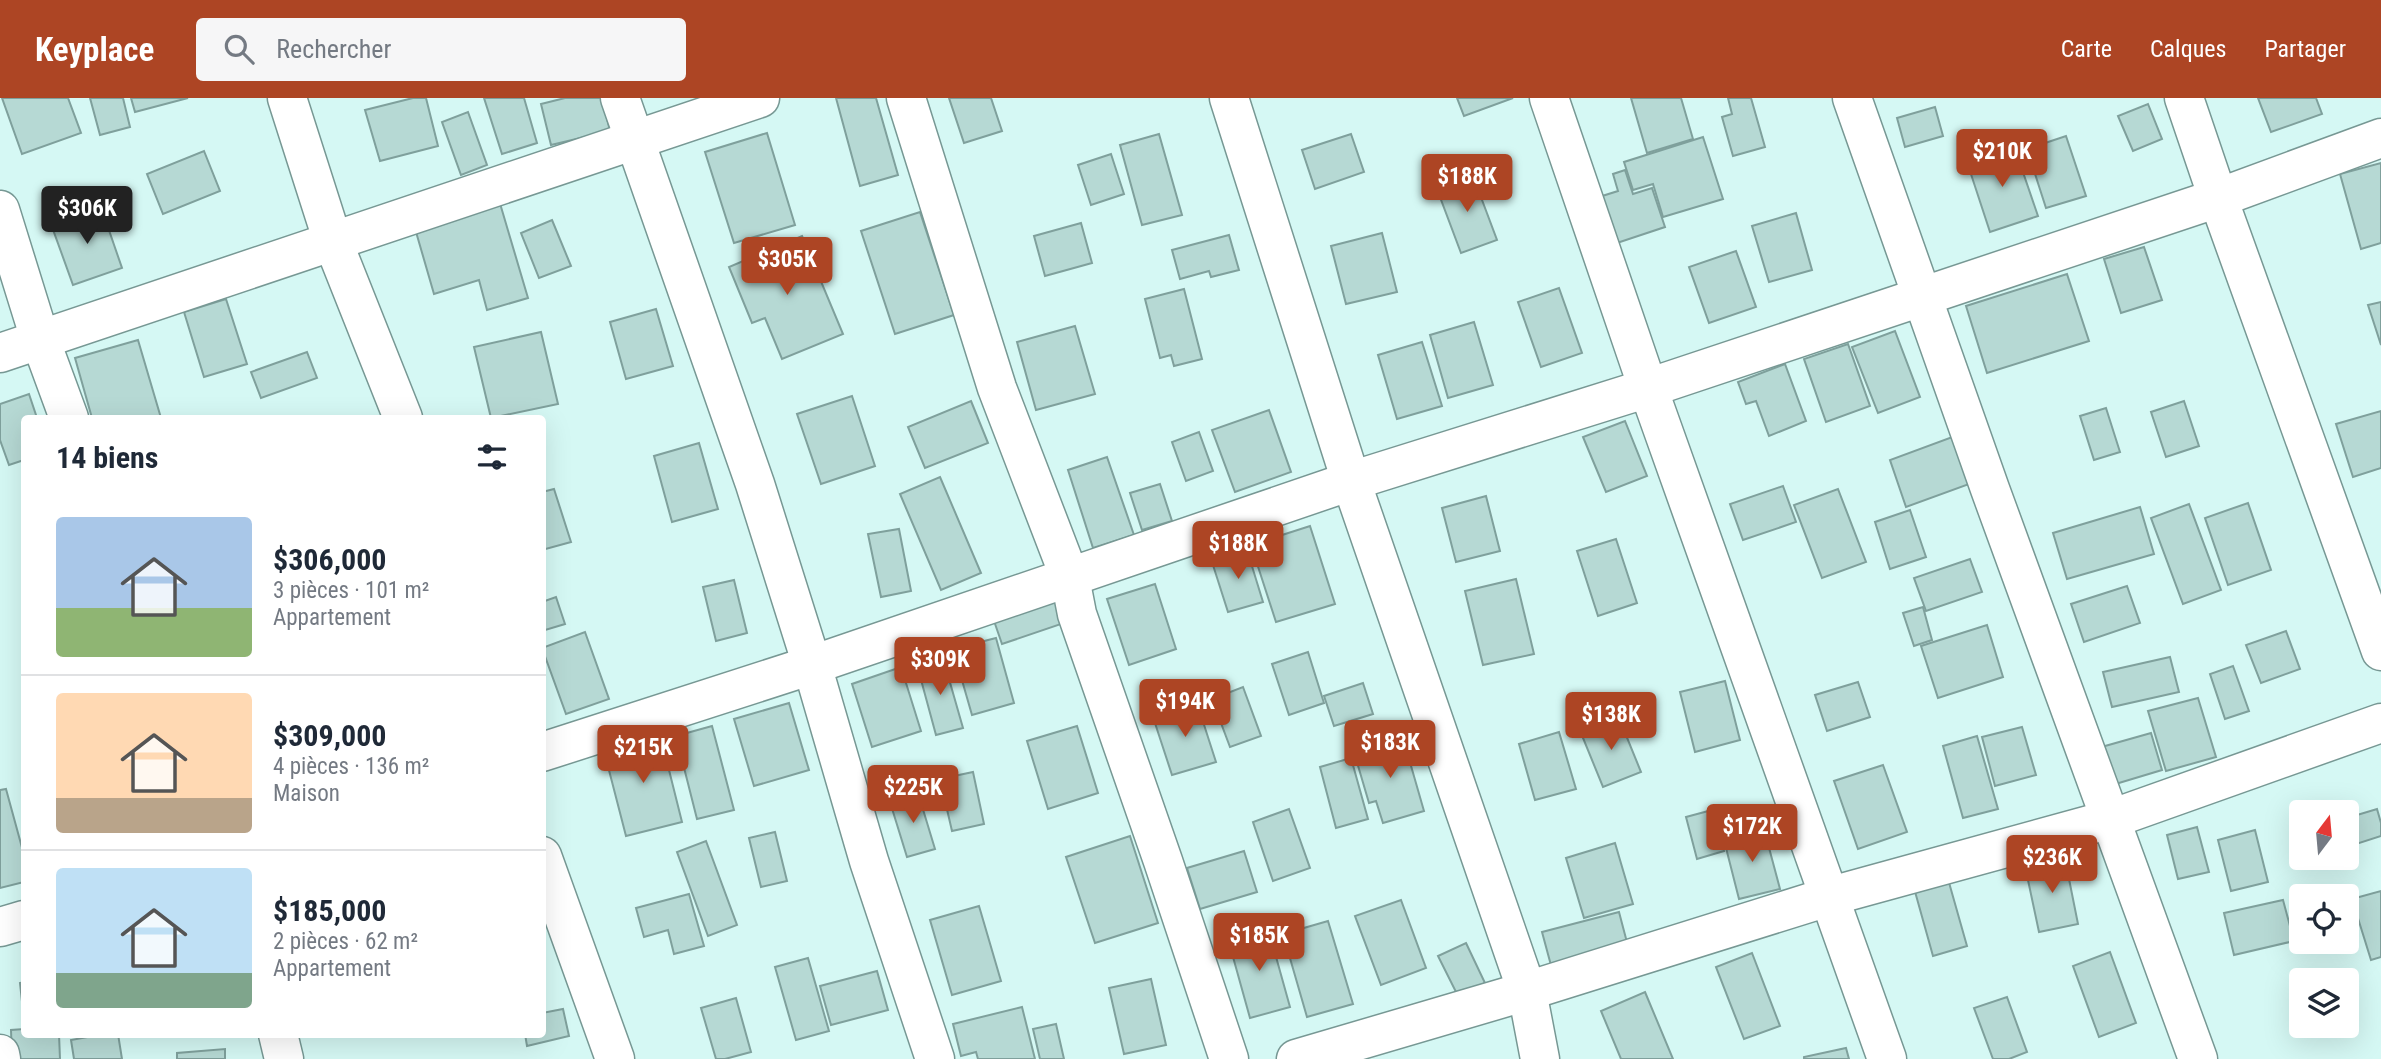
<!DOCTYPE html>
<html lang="fr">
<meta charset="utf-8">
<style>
:root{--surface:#fff;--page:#f6f6f7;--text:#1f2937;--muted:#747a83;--line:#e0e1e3;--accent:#ad4524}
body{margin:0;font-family:"Roboto Condensed",sans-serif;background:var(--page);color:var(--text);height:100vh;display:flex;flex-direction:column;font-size:26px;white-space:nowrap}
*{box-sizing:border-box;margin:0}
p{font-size:23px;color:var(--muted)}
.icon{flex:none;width:38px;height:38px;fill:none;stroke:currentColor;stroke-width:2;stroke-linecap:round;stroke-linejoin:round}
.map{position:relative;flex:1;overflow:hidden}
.sheet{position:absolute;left:21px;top:317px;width:525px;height:623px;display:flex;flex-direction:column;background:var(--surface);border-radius:7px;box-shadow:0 7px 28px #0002}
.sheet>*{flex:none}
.needle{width:46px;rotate:16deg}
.fabs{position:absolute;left:2289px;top:702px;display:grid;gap:14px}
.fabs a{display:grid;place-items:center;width:70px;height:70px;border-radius:7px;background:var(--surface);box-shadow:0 7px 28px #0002;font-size:35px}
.price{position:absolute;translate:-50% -60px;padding:0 16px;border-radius:7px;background:var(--accent);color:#fff;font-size:23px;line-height:46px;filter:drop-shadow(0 2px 4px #0008)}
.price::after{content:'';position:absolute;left:50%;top:42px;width:21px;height:16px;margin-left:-10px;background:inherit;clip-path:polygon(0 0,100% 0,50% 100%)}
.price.selected{background:#222;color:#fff}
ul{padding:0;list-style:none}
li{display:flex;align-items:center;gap:21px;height:175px;padding:0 35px}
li+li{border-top:2px solid var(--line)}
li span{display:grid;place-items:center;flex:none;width:196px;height:140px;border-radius:7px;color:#555}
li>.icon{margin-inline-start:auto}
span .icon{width:84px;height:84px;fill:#fffc;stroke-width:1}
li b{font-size:30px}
h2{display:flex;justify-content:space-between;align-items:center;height:84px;padding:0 35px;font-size:30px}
header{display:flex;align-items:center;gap:42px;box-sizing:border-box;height:98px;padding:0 35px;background:var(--accent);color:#fff}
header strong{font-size:33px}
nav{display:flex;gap:38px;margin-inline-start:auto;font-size:24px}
.search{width:490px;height:63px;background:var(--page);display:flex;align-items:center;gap:18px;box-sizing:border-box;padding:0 24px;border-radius:7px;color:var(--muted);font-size:26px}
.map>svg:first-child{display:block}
</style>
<header>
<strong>Keyplace</strong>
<div class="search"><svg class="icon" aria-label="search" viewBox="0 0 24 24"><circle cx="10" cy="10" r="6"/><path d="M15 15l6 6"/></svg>Rechercher</div>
<nav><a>Carte</a><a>Calques</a><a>Partager</a></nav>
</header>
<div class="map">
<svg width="2381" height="961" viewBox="0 0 2381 961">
<rect width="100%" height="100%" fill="#d5f8f4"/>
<g fill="#b6d9d4" stroke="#7fa09c" stroke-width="2">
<polygon points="2,0 68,0 81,35 22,56"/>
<polygon points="90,0 123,0 130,29 100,37"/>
<polygon points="131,0 188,0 135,14"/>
<polygon points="413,0 426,0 438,48 380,63 365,12"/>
<polygon points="484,0 524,0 537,45 502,56"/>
<polygon points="565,0 602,0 610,33 551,47 541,6"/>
<polygon points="836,0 876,0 898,77 860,88"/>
<polygon points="949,0 991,0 1002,33 964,45"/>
<polygon points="1457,0 1513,0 1464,18"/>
<polygon points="1631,0 1681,0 1693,41 1647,55"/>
<polygon points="1728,0 1751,0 1765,49 1733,58 1722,19 1732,16"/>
<polygon points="2258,0 2316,0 2322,16 2271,34"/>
<polygon points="2148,6 2162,41 2133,53 2118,18"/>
<polygon points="1935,9 1943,38 1905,49 1897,20"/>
<polygon points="468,14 487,67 461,77 442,24"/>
<polygon points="767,35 795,127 734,145 705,54"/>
<polygon points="1159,36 1182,117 1142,127 1120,47"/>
<polygon points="1351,36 1364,74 1315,91 1302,52"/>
<polygon points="2066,38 2086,98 2046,110 2027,51"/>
<polygon points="1703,39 1723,101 1663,119 1653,86 1633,92 1624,64"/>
<polygon points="2014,48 2038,118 1990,134 1967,64"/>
<polygon points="204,53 220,93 163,116 147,76"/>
<polygon points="1111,56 1124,96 1091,107 1078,67"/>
<polygon points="2381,65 2381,145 2361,151 2340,76"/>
<polygon points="1625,72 1633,96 1652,90 1665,129 1614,146 1599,99 1618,93 1613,76"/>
<polygon points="1473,78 1497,142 1461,155 1437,91"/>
<polygon points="499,102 528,200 487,212 479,182 434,196 414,127"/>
<polygon points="101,109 122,170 73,187 51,126"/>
<polygon points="920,114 954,217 895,236 861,133"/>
<polygon points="1796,115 1812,172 1769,184 1752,128"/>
<polygon points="552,122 571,168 539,180 521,135"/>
<polygon points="1081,125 1092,165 1045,178 1034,138"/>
<polygon points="1382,135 1397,194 1346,206 1331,148"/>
<polygon points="1229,137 1239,172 1211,179 1209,173 1180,181 1172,152"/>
<polygon points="802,138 843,236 782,261 765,220 752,225 729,169"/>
<polygon points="2144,149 2162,202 2121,215 2104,161"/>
<polygon points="1736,153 1756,209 1709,225 1689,169"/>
<polygon points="2067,176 2089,243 1987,275 1966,208"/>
<polygon points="1559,190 1582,255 1541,269 1518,204"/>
<polygon points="1184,191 1202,261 1174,268 1171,257 1160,260 1145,201"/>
<polygon points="226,201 247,266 204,279 184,214"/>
<polygon points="2381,204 2381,247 2368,207"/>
<polygon points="656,211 673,268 626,281 610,224"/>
<polygon points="1474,224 1493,287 1448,300 1430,237"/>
<polygon points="1075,228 1095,296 1036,312 1017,244"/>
<polygon points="1895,233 1920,299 1878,315 1852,249"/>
<polygon points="541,234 558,306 491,320 474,249"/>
<polygon points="138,242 161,320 92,320 75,260"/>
<polygon points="1422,244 1442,308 1397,321 1378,257"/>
<polygon points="1848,246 1870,308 1826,324 1804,261"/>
<polygon points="307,254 317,280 261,300 251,274"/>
<polygon points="1785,266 1806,323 1769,338 1756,303 1746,306 1738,284"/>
<polygon points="29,296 37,320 24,320 24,362 9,367 0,342 0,306"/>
<polygon points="852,298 875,368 821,386 797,316"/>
<polygon points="971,303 988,345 925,370 908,329"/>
<polygon points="2184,303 2199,348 2166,359 2151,314"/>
<polygon points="2106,310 2120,354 2094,362 2080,318"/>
<polygon points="1269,312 1291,374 1235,394 1212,332"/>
<polygon points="2381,313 2381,370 2353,379 2336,326"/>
<polygon points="1625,323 1647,378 1606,394 1583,339"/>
<polygon points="1199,334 1213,373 1186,383 1172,344"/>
<polygon points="1955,338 1972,385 1906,409 1890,362"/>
<polygon points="699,345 718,411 672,424 654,358"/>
<polygon points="1107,359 1134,437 1093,450 1068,372"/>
<polygon points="940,379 981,475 941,492 900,396"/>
<polygon points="1160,386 1172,423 1142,432 1130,395"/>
<polygon points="1783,388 1796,424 1743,442 1730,406"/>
<polygon points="554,391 571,444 542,452 542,394"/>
<polygon points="1838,391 1866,464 1822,480 1794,407"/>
<polygon points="1486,398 1500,453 1456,464 1442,410"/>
<polygon points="2248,405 2271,472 2228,487 2205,420"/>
<polygon points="2189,406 2221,492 2183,506 2151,420"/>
<polygon points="2140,409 2154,456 2067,481 2053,435"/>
<polygon points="1910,412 1926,459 1890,471 1875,424"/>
<polygon points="1310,428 1335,506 1276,524 1251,447"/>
<polygon points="899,431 911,493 881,499 868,436"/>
<polygon points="1616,441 1637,505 1598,518 1577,453"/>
<polygon points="1247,452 1263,504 1228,514 1212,464"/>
<polygon points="1970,461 1982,494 1926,513 1914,480"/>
<polygon points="1516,481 1534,556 1483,567 1465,493"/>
<polygon points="734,482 747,535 716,543 703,489"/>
<polygon points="1155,486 1176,551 1129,567 1107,501"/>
<polygon points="2127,488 2140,525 2084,544 2071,506"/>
<polygon points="556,499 565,526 542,533 542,504"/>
<polygon points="1058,499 1067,524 1002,546 993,520"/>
<polygon points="1923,509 1932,542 1914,548 1903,515"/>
<polygon points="1987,527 2003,579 1938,600 1921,548"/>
<polygon points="2286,533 2300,571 2261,585 2246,547"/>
<polygon points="585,534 609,601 566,616 542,550"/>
<polygon points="996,540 1014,605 972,617 953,551"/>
<polygon points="1308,554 1324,605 1289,617 1272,566"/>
<polygon points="2170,559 2179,594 2112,609 2103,574"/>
<polygon points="943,560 963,630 936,637 917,567"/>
<polygon points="2233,568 2249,613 2225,621 2210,576"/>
<polygon points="901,569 921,633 872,649 852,586"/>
<polygon points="1725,583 1740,642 1695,654 1680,594"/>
<polygon points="1858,584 1870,619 1827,633 1815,597"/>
<polygon points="1363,585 1373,616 1334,628 1324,598"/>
<polygon points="1243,589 1261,638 1230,649 1212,601"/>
<polygon points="2198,600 2216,659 2166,673 2148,613"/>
<polygon points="789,605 809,672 754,688 734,621"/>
<polygon points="1197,605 1216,664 1172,677 1153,619"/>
<polygon points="1619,620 1641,674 1603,689 1581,635"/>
<polygon points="712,628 734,712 697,721 676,638"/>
<polygon points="1077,628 1098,695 1048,711 1027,643"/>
<polygon points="2022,629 2036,677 1995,688 1982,639"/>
<polygon points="1559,634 1576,691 1535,702 1519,646"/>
<polygon points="2151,635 2162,672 2109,688 2098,650"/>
<polygon points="660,636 682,724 626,738 603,649"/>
<polygon points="1977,638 1998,711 1963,720 1943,648"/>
<polygon points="1403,640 1424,713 1383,725 1376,703 1369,705 1354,654"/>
<polygon points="1351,660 1368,721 1336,730 1320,669"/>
<polygon points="1883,667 1907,734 1858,751 1834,683"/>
<polygon points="973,674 984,726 952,733 940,681"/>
<polygon points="6,691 24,757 24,784 0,790 0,692"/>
<polygon points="918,695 935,751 907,759 890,704"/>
<polygon points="1289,711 1310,770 1273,783 1253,724"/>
<polygon points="2377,711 2381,725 2381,738 2347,749 2347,720"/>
<polygon points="1712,712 1724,753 1697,761 1686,719"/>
<polygon points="2197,729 2209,774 2178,781 2167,737"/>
<polygon points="1764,731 1780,791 1739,801 1724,742"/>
<polygon points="2255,732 2268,784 2231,793 2218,742"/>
<polygon points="775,734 787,783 761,789 749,740"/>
<polygon points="1130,738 1158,825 1095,845 1066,759"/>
<polygon points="706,743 737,827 708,838 677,754"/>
<polygon points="1615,745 1633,806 1584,820 1566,760"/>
<polygon points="1244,753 1257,794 1200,811 1187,770"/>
<polygon points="2065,761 2078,826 2039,834 2025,768"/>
<polygon points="1948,781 1967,848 1933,858 1914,790"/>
<polygon points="2381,793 2381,859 2371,862 2352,801"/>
<polygon points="689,796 704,848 674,856 668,832 644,839 636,810"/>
<polygon points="1401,802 1426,870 1381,887 1355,818"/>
<polygon points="2283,802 2294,843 2234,857 2224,815"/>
<polygon points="979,808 1001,883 952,897 930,822"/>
<polygon points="1619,814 1629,852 1552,871 1542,834"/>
<polygon points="1328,823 1353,906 1307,919 1283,836"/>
<polygon points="1268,830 1290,909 1250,920 1228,841"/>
<polygon points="1466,845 1485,885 1458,898 1438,858"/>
<polygon points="2110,854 2136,925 2099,939 2073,868"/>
<polygon points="1752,855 1780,928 1744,941 1716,869"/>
<polygon points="808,860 829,933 796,942 775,869"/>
<polygon points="877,873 888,912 831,927 820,888"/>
<polygon points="1151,881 1166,947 1124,956 1109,890"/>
<polygon points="24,884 24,922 20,885"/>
<polygon points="1645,894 1673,961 1621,961 1601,913"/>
<polygon points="2007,899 2027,954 2009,961 1993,961 1974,910"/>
<polygon points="736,900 751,954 725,961 716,961 701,910"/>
<polygon points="1022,909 1035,961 978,961 976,954 961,958 953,926"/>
<polygon points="563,911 569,938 527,948 525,936 542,936 542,915"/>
<polygon points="1056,926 1064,961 1040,961 1033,931"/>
<polygon points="24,931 24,936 59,936 60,961 12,961 11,932"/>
<polygon points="104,936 118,936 122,961 74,961 71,942"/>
<polygon points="1846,950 1849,961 1804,961 1804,959"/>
<polygon points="225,951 225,961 177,961 177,955"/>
</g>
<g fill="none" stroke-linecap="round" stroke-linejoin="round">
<defs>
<g id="minor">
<polyline points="287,0 333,144 403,320"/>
<polyline points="620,0 755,386 812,567 869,763 935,961"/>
<polyline points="906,0 997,290 1070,480 1077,516 1163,763 1229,961"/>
<polyline points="1229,0 1351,383 1527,893 1540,961"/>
<polyline points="1549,0 1648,290 1887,961"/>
<polyline points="1852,0 1990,391 2198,961"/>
<polyline points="2184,0 2218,100 2381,553"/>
<polyline points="0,112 40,241 69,320"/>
<polyline points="0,255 760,0"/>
<polyline points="542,654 812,567 1351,383 1648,290 2218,100 2381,40"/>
<polyline points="542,758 615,961"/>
<polyline points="0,829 24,822"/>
<polyline points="278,936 284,961"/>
<polyline points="0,956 1,961"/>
<polyline points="1296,961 1527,893 1831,798 2111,721 2381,625"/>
</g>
</defs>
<use href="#minor" stroke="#779894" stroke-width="41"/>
<use href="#minor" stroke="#fff" stroke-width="38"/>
</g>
</svg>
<div class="fabs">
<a><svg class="needle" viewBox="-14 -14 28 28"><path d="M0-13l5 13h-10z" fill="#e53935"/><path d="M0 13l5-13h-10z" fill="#747a83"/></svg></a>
<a><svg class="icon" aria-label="locate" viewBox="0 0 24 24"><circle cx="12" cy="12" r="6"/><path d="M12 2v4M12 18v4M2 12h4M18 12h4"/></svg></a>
<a><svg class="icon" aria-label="layers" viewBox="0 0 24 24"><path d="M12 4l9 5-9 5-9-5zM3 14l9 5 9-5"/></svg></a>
</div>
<b class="price" style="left:2002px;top:91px">$210K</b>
<b class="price" style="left:1467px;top:116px">$188K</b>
<b class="price selected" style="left:87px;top:148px">$306K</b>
<b class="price" style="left:787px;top:199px">$305K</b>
<b class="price" style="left:1238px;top:483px">$188K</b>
<b class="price" style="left:940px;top:599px">$309K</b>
<b class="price" style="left:1185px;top:641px">$194K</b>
<b class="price" style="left:1611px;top:654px">$138K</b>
<b class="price" style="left:1390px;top:682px">$183K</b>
<b class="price" style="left:643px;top:687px">$215K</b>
<b class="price" style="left:913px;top:727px">$225K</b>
<b class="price" style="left:1752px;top:766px">$172K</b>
<b class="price" style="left:2052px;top:797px">$236K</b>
<b class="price" style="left:1259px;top:875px">$185K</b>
<section class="sheet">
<h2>14 biens<svg class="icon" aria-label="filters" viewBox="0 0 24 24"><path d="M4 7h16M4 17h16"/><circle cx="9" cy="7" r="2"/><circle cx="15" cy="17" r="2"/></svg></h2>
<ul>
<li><span style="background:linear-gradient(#a9c7e8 65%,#8fb573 0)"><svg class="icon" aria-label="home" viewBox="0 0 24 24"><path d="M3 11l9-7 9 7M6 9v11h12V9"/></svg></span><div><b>$306,000</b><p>3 pièces · 101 m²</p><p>Appartement</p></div></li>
<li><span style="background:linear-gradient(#ffd9b3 75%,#b9a48a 0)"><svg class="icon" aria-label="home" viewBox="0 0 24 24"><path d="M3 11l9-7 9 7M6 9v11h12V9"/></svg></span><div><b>$309,000</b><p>4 pièces · 136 m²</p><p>Maison</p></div></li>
<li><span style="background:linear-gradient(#bfe0f5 75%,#7fa58c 0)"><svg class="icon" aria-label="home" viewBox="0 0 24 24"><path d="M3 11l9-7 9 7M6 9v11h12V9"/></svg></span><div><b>$185,000</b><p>2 pièces · 62 m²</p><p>Appartement</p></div></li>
</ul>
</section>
</div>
